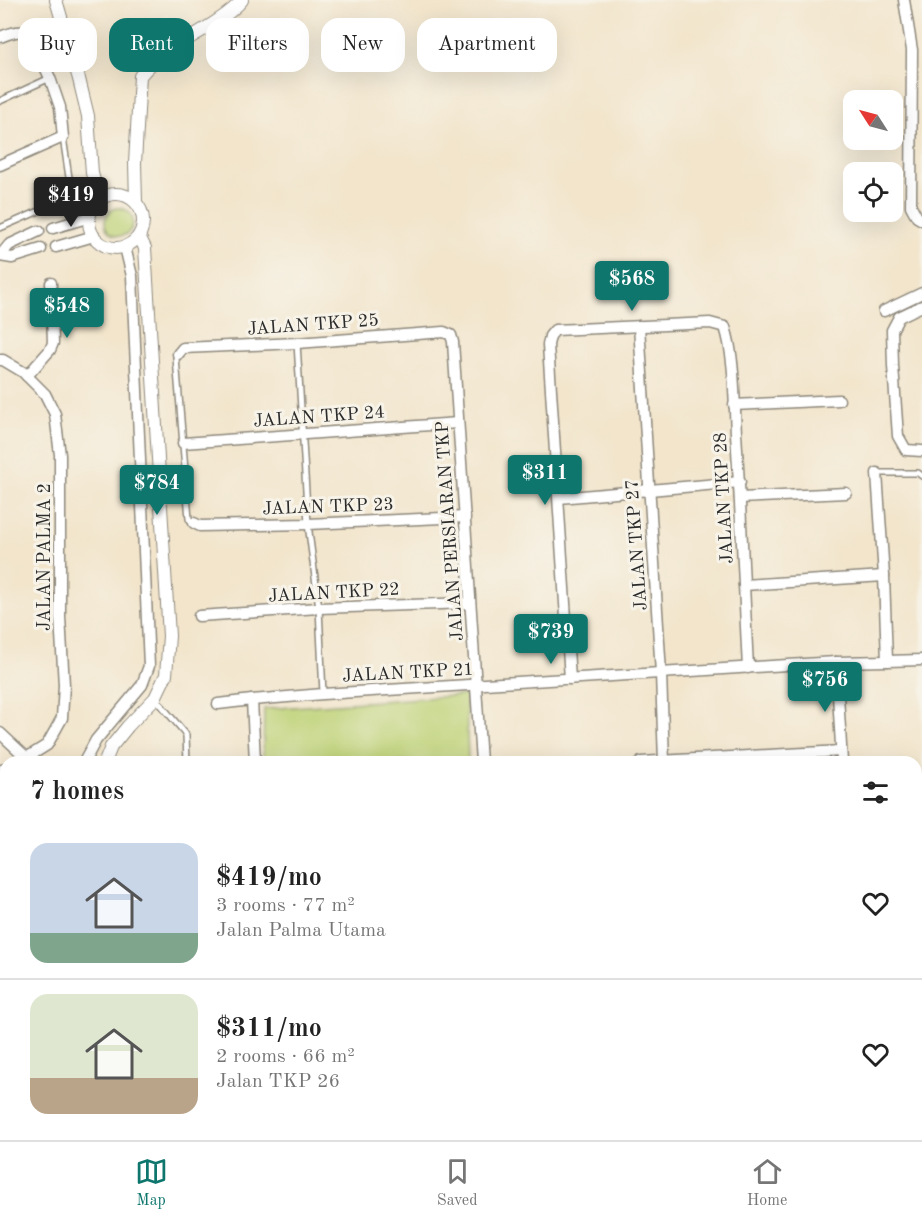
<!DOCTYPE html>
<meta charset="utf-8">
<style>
:root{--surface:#fff;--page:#f6f6f6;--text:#222;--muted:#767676;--line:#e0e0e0;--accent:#0f766e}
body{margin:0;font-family:"Old Standard TT",serif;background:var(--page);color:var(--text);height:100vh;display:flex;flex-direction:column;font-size:22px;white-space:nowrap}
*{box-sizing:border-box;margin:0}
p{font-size:20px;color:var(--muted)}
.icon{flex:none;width:33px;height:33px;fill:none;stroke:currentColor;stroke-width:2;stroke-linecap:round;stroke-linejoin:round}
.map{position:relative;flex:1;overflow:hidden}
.details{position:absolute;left:0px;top:756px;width:922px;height:384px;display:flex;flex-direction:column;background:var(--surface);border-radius:18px 18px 0 0;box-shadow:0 6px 24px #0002}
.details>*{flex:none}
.guide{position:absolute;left:18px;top:18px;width:600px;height:54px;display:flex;gap:12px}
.needle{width:39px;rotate:306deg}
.controls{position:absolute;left:843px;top:90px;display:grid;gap:12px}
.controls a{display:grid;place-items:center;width:60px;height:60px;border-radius:12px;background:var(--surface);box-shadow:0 6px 24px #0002;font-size:30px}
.price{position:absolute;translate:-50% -51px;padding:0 14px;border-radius:6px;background:var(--accent);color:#fff;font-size:20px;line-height:39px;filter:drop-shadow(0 2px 3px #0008)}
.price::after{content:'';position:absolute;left:50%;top:36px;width:18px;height:14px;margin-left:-9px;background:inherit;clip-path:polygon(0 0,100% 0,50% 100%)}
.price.current{background:#222;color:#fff}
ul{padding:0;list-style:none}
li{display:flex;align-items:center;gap:18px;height:150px;padding:0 30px}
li+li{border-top:2px solid var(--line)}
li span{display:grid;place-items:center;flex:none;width:168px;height:120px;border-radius:18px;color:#555}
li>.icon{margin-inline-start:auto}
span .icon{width:72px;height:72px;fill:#fffc;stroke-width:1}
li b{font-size:26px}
h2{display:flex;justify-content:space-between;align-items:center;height:72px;padding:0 30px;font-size:26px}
.tag{padding:0 21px;border-radius:18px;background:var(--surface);box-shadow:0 6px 24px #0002;font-size:21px;line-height:54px}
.tag.current{background:var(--accent);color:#fff}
.tab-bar{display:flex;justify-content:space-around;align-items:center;height:84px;border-top:2px solid var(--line);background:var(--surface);font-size:16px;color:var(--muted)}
.tab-bar a{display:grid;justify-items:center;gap:3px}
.tab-bar .current{color:var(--accent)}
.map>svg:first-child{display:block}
</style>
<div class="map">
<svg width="922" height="1140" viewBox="0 0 922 1140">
<rect width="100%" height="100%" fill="#f7f3e8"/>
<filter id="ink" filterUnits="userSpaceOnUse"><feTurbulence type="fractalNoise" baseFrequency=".0167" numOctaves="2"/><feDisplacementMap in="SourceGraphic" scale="12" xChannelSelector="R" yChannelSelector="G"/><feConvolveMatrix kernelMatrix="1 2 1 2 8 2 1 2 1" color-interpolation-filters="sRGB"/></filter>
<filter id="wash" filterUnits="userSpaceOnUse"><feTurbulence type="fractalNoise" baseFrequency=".008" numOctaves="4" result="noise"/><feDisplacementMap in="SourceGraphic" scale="24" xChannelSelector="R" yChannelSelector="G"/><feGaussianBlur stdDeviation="1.35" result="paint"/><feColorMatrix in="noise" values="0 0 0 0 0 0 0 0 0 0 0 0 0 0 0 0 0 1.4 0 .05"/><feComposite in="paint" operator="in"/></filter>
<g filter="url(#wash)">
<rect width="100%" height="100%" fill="#f2e5cc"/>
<g fill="#bdd276" stroke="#747e50" stroke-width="1.5">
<circle cx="119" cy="222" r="14"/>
<polygon points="466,695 468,762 263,762 264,709"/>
</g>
</g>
<g filter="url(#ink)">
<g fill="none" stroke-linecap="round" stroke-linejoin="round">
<defs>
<g id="service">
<polyline points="0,101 50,78"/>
<polyline points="0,228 67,199 71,191 63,137"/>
<polyline points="297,343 308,524 319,608 323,694"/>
<polyline points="178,354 176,358 189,519 194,523"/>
<polyline points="877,473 918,473 922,476"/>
<polyline points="156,699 184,732 186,735 187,762"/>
<polyline points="922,936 920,938 922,955"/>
<polyline points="83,1134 83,1140"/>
<polyline points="139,1134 140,1140"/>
<polyline points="223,1134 223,1140"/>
<polyline points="282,1134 283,1140"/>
<polyline points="416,1134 417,1140"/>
</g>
<g id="minor">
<polyline points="904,0 912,50 911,206 917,217 922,220"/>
<path d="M0,37C11,33 19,29 30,34L50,78L60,107L63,137L0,165"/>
<polyline points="53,228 90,217"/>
<polyline points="56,247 94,236"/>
<polyline points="0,256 9,245 39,231"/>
<polyline points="0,256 12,258 41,249"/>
<polyline points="922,306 899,317 892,330 893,366 898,436 906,450 922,451"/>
<polyline points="884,311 922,293"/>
<polyline points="639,326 661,673 664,762"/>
<polyline points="178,354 183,348 297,343 444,332 451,335 453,342 481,762"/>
<polyline points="0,360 3,360 23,372 45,394 55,414 60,455 60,617 64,685 62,718 47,745 20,762"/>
<polyline points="27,376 50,350 53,343 51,283"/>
<polyline points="734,405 839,400"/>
<polyline points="183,443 458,423"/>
<polyline points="877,473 884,576 887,661 922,660"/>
<polyline points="559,498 740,482"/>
<polyline points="740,498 846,493"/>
<polyline points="194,523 200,526 308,524 465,517"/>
<polyline points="744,585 884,576"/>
<polyline points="199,616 319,608 470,603"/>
<polyline points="836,662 842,762"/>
<path d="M570,679L548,345L550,336L555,330L710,323L725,327C735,358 734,399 736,433C741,511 744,589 748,668"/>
<polyline points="252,700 255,762"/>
<polyline points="218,704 252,700 323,694 836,662 887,661"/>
<polyline points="0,733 27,758"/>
<polyline points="84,762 96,740 142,685 149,666 132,276 125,247"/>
<polyline points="641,762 841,751"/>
<polyline points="0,771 6,768"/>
<polyline points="504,1134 504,1140"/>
<polyline points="601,1134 601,1140"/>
<polyline points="688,1134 688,1140"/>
<polyline points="775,1134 775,1140"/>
<polyline points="864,1134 864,1140"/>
</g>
<g id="tertiary">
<polyline points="56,0 79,79 88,116 92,173 99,200"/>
<circle cx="116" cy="221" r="27"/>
<path d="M136,202L135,163L140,76C160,51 191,39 217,21C226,15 235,9 242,0"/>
<polyline points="105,762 111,747 128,726 155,698 166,675 169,636 145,248 139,236"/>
<polyline points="0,1031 6,1030"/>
<polyline points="52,1134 52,1140"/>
</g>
</defs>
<use href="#service" stroke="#8e887c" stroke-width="8"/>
<use href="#minor" stroke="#8e887c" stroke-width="13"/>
<use href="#tertiary" stroke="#8e887c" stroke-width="14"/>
<use href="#service" stroke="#fff" stroke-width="5"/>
<use href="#minor" stroke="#fff" stroke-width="10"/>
<use href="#tertiary" stroke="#fff" stroke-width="12"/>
</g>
</g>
<g text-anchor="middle" stroke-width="6" stroke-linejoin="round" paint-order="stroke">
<g font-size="18" fill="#2b2b2b" stroke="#f7f3e8">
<text transform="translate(313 324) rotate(-4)" y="6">JALAN TKP 25</text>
<text transform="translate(319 416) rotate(-4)" y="6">JALAN TKP 24</text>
<text transform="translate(723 498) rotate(-93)" y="6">JALAN TKP 28</text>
<text transform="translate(328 506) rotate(-2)" y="6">JALAN TKP 23</text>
<text transform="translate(449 531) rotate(-94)" y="6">JALAN PERSIARAN TKP</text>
<text transform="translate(636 545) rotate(-94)" y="6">JALAN TKP 27</text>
<text transform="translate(44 557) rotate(-90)" y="6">JALAN PALMA 2</text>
<text transform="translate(334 592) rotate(-3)" y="6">JALAN TKP 22</text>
<text transform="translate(408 672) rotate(-3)" y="6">JALAN TKP 21</text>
</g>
</g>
</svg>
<div class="controls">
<a><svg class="needle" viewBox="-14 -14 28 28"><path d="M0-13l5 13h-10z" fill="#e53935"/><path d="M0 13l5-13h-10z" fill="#767676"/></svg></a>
<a><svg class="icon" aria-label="locate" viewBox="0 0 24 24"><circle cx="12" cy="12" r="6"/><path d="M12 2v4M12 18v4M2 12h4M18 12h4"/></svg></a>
</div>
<b class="price current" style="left:71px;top:228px">$419</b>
<b class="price" style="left:632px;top:312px">$568</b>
<b class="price" style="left:67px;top:339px">$548</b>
<b class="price" style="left:545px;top:506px">$311</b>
<b class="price" style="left:157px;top:516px">$784</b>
<b class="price" style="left:551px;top:665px">$739</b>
<b class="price" style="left:825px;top:713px">$756</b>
<div class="guide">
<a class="tag">Buy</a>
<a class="tag current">Rent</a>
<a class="tag">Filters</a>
<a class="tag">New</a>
<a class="tag">Apartment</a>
</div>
<section class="details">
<h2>7 homes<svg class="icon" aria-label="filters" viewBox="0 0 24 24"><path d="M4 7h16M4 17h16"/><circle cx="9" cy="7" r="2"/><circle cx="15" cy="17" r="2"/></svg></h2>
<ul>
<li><span style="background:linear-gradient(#c9d6e8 75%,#7fa58c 0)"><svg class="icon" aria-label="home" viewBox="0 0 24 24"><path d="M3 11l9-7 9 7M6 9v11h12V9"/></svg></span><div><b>$419/mo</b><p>3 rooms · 77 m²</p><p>Jalan Palma Utama</p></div><svg class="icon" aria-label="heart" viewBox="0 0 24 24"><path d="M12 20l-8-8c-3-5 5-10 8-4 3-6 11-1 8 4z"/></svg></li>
<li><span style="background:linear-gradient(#dfe7d0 70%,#b9a48a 0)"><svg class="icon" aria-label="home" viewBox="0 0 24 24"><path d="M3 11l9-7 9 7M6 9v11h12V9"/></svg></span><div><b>$311/mo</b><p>2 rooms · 66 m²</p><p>Jalan TKP 26</p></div><svg class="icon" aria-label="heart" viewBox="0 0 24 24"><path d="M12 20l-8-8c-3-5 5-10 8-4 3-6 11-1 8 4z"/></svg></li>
</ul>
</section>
</div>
<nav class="tab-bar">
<a class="current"><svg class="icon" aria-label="map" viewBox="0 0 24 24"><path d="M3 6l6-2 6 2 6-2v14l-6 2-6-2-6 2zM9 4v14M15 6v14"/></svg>Map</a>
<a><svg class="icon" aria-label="saved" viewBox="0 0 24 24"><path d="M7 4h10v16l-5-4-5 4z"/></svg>Saved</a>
<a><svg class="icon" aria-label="home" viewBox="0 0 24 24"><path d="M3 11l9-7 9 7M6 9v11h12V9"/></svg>Home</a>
</nav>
